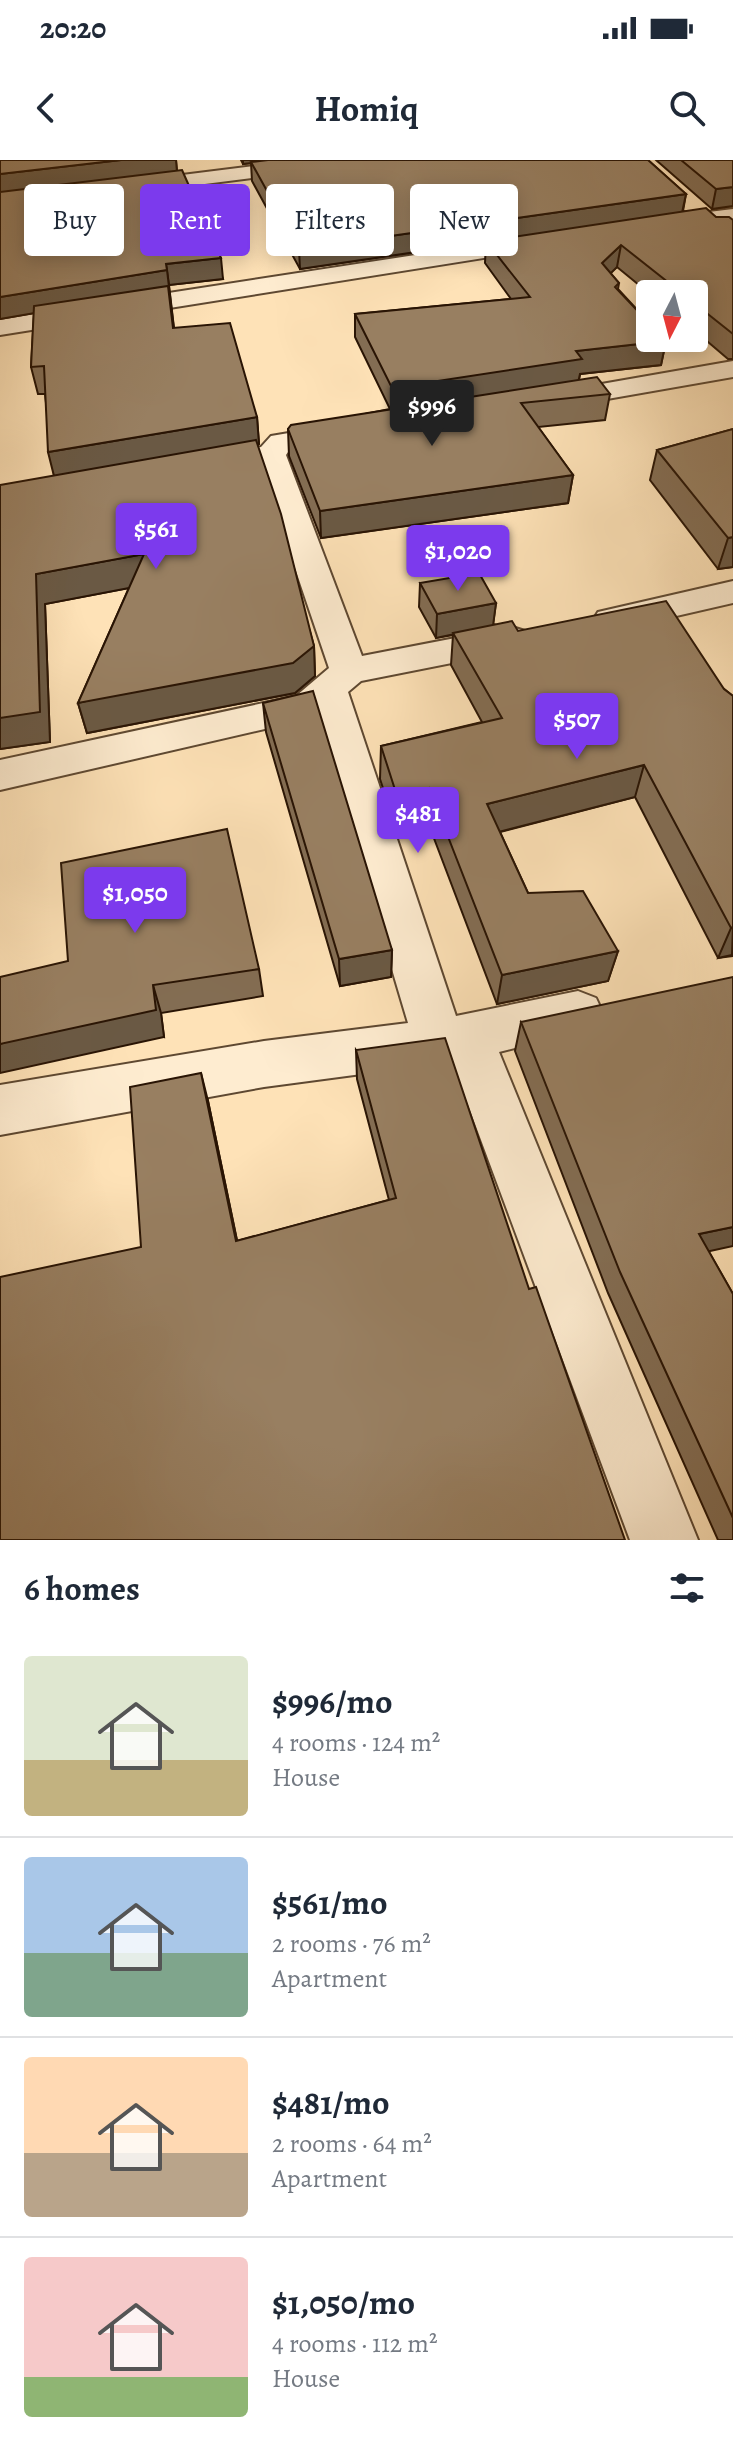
<!DOCTYPE html>
<meta charset="utf-8">
<style>
:root{--surface:#fff;--page:#f2f2f3;--text:#1f2937;--muted:#747a83;--line:#e0e1e3;--accent:#7c3aed}
body{margin:0;font-family:Alegreya,serif;background:var(--page);color:var(--text);height:100vh;display:flex;flex-direction:column;font-size:30px;white-space:nowrap}
*{box-sizing:border-box;margin:0}
p{font-size:26px;color:var(--muted)}
.icon{flex:none;width:44px;height:44px;fill:none;stroke:currentColor;stroke-width:2;stroke-linecap:round;stroke-linejoin:round}
.map{position:relative;height:1380px;overflow:hidden}
.details{display:flex;flex-direction:column;background:var(--surface);flex:1}
.details>*{flex:none}
.top-card{position:absolute;left:24px;top:24px;width:686px;height:72px;display:flex;gap:16px}
.needle{width:52px;rotate:186deg}
.tools{position:absolute;left:636px;top:120px;display:grid;gap:16px}
.tools a{display:grid;place-items:center;width:72px;height:72px;border-radius:8px;background:var(--surface);box-shadow:0 4px 20px #0003;font-size:40px}
.price{position:absolute;translate:-50% -68px;padding:0 18px;border-radius:8px;background:var(--accent);color:#fff;font-size:26px;line-height:52px;filter:drop-shadow(0 2px 4px #0008)}
.price::after{content:'';position:absolute;left:50%;top:48px;width:24px;height:18px;margin-left:-12px;background:inherit;clip-path:polygon(0 0,100% 0,50% 100%)}
.price.current{background:#222;color:#fff}
ul{padding:0;list-style:none}
li{display:flex;align-items:center;gap:24px;height:200px;padding:0 24px}
li+li{border-top:2px solid var(--line)}
li span{display:grid;place-items:center;flex:none;width:224px;height:160px;border-radius:8px;color:#555}
li>.icon{margin-inline-start:auto}
span .icon{width:96px;height:96px;fill:#fffc;stroke-width:1}
li b{font-size:34px}
h2{display:flex;justify-content:space-between;align-items:center;height:96px;padding:0 24px;font-size:34px}
.pill{padding:0 28px;border-radius:8px;background:var(--surface);box-shadow:0 4px 20px #0003;font-size:28px;line-height:72px}
.pill.current{background:var(--accent);color:#fff}
.status{display:flex;justify-content:space-between;align-items:center;height:56px;padding:0 40px;background:var(--surface);direction:ltr}
.status svg{height:22px;fill:currentColor}
header{display:flex;justify-content:space-between;align-items:center;height:104px;padding:0 24px;background:var(--surface);font-size:36px;font-weight:600}
.map>svg:first-child{display:block}
</style>
<div class="status"><b>20:20</b><svg viewBox="0 0 49 12"><path d="M0 12V9h3v3zM5 12V6h3v6zM10 12V3h3v9zM15 12V0h3v12zM26 1h20v11H26zM47 4h2v5h-2z"/></svg></div>
<header><svg class="icon" aria-label="back" viewBox="0 0 24 24"><path d="M15 5l-7 7 7 7"/></svg>Homiq<svg class="icon" aria-label="search" viewBox="0 0 24 24"><circle cx="10" cy="10" r="6"/><path d="M15 15l6 6"/></svg></header>
<div class="map">
<svg width="733" height="1380" viewBox="0 0 733 1380">
<rect width="100%" height="100%" fill="#fee2b7"/>
<filter id="stains"><feTurbulence type="fractalNoise" baseFrequency=".0025" numOctaves="4"/><feColorMatrix values="0 0 0 0 .2 0 0 0 0 .09 0 0 0 0 .02 0 0 0 .5 -.17"/></filter>
<radialGradient id="worn" r=".72"><stop offset=".6" stop-color="#630" stop-opacity="0"/><stop offset="1" stop-color="#630" stop-opacity=".3"/></radialGradient>
<g fill="none" stroke-linecap="round" stroke-linejoin="round">
<defs>
<g id="minor">
<polygon points="301,0 358,0 348,6 126,34 116,28 126,22"/>
<polygon points="733,49 733,61 660,72 649,65 660,58"/>
<polygon points="545,75 556,82 553,87 0,175 0,159"/>
<polygon points="733,201 733,217 550,249 540,247 536,241 540,235 550,233"/>
<polygon points="348,263 358,266 363,272 358,278 290,289 286,295 362,496 512,467 525,471 530,479 525,487 512,491 361,521 348,532 456,856 578,831 596,838 603,853 596,868 499,892 698,1380 630,1380 452,902 264,927 0,975 0,925 264,881 408,863 317,557 0,630 0,600 296,536 329,508 260,305 204,315 193,312 189,306 193,300 261,287 271,276"/>
<polygon points="733,421 733,443 611,471 598,468 593,460 598,452"/>
</g>
</defs>
<use href="#minor" stroke="#5e4831" stroke-width="4"/>
<use href="#minor" fill="#feecd0" fill-rule="evenodd"/>
</g>
<g fill="#836d53" stroke="#291404" stroke-width="2">
<polygon points="0,0 176,0 177,11 223,119 169,125 174,168 257,257 259,284 257,285 314,486 315,516 295,533 87,573 78,543 129,428 45,444 50,582 0,589 54,315 45,234 38,234 31,207 34,153 0,159"/>
<polygon points="241,0 648,0 686,34 683,51 733,60 733,199 728,199 694,170 694,134 650,134 617,107 610,113 619,123 618,129 666,181 661,205 580,214 579,220 610,234 605,260 538,267 573,315 568,343 321,378 289,296 288,269 390,249 355,177 355,154 511,139 485,103 486,82 300,109 252,21 251,3 243,4"/>
<polygon points="656,0 733,0 733,46 712,49"/>
<polygon points="733,269 733,407 718,409 650,320 657,290"/>
<polygon points="420,423 496,443 493,464 724,529 733,536 733,796 718,798 635,637 500,672 528,733 618,791 608,821 497,844 427,660 397,671 380,619 381,586 482,562 451,505 453,475 436,478 419,447"/>
<polygon points="263,543 392,790 391,817 340,826 266,572"/>
<polygon points="259,809 263,836 161,853 164,877 0,817"/>
<polygon points="521,862 709,1092 733,1134 733,1380 718,1380 608,1133 515,891"/>
<polygon points="356,890 529,1129 141,1087 208,941 237,1081 389,1040 357,919"/>
</g>
<g fill="#6a5944" stroke="#291404" stroke-width="2">
<polygon points="121,0 176,0 177,12 0,34 0,14"/>
<polygon points="243,0 276,0 243,4"/>
<polygon points="733,27 733,46 712,49 716,29"/>
<polygon points="686,34 682,53 300,109 299,89"/>
<polygon points="621,85 617,107 598,126 602,103"/>
<polygon points="221,98 223,119 169,125 166,104"/>
<polygon points="167,110 177,195 169,130 0,159 0,137"/>
<polygon points="666,181 661,205 580,214 578,223 391,252 392,228 576,191"/>
<polygon points="257,257 259,284 55,320 48,292"/>
<polygon points="573,315 568,343 321,378 320,351"/>
<polygon points="733,377 733,407 718,409 728,378"/>
<polygon points="144,394 150,424 45,444 50,582 0,589 0,558 36,414"/>
<polygon points="496,443 493,466 436,478 437,454"/>
<polygon points="314,486 315,516 295,533 87,573 78,543"/>
<polygon points="644,605 635,637 483,676 487,644"/>
<polygon points="429,628 427,660 397,671 398,639"/>
<polygon points="733,767 732,795 718,798 731,768"/>
<polygon points="392,790 391,817 340,826 339,799"/>
<polygon points="618,791 608,821 497,844 502,815"/>
<polygon points="153,825 161,853 164,877 0,913 0,884"/>
<polygon points="201,913 208,941 242,1104 236,1081"/>
<polygon points="733,1067 733,1086 683,1097 699,1074"/>
</g>
<g fill="#987f61" stroke="#291404" stroke-width="2">
<polygon points="0,0 121,0 0,14"/>
<polygon points="268,0 648,0 686,34 299,89 251,2"/>
<polygon points="681,0 733,0 733,27 716,29"/>
<polygon points="182,10 221,98 166,104 167,110 0,137 0,32"/>
<polygon points="706,48 716,57 729,57 733,60 733,174 694,143 694,134 683,134 621,85 602,103 619,123 615,127 650,164 650,178 663,178 666,181 576,191 582,199 392,228 355,154 530,137 486,81"/>
<polygon points="168,126 173,168 230,163 257,257 48,292 44,206 31,207 34,146"/>
<polygon points="597,217 610,234 521,243 573,315 320,351 288,269 291,265"/>
<polygon points="733,269 733,377 728,378 657,290"/>
<polygon points="256,280 281,354 314,486 293,503 78,543 144,394 36,414 40,552 0,558 0,325"/>
<polygon points="479,413 496,443 437,454 420,423"/>
<polygon points="666,441 724,529 733,536 733,767 731,768 644,605 487,644 528,733 583,731 618,791 502,815 429,628 398,639 381,586 502,558 453,473 512,461 518,471"/>
<polygon points="313,531 392,790 339,799 263,543"/>
<polygon points="227,669 259,809 153,825 156,850 0,884 0,817 68,801 61,703"/>
<polygon points="733,817 733,1067 699,1074 733,1134 733,1358 620,1112 521,862"/>
<polygon points="445,878 529,1129 536,1127 625,1380 0,1380 0,1117 141,1087 130,927 201,913 236,1081 396,1038 356,890"/>
</g>
<rect width="100%" height="100%" filter="url(#stains)"/>
<rect width="100%" height="100%" fill="url(#worn)"/>
</svg>
<div class="tools">
<a><svg class="needle" viewBox="-14 -14 28 28"><path d="M0-13l5 13h-10z" fill="#e53935"/><path d="M0 13l5-13h-10z" fill="#747a83"/></svg></a>
</div>
<b class="price current" style="left:432px;top:288px">$996</b>
<b class="price" style="left:156px;top:411px">$561</b>
<b class="price" style="left:458px;top:433px">$1,020</b>
<b class="price" style="left:577px;top:601px">$507</b>
<b class="price" style="left:418px;top:695px">$481</b>
<b class="price" style="left:135px;top:775px">$1,050</b>
<div class="top-card">
<a class="pill">Buy</a>
<a class="pill current">Rent</a>
<a class="pill">Filters</a>
<a class="pill">New</a>
</div>
</div>
<section class="details">
<h2>6 homes<svg class="icon" aria-label="filters" viewBox="0 0 24 24"><path d="M4 7h16M4 17h16"/><circle cx="9" cy="7" r="2"/><circle cx="15" cy="17" r="2"/></svg></h2>
<ul>
<li><span style="background:linear-gradient(#dfe7d0 65%,#c2b280 0)"><svg class="icon" aria-label="home" viewBox="0 0 24 24"><path d="M3 11l9-7 9 7M6 9v11h12V9"/></svg></span><div><b>$996/mo</b><p>4 rooms · 124 m²</p><p>House</p></div></li>
<li><span style="background:linear-gradient(#a9c7e8 60%,#7fa58c 0)"><svg class="icon" aria-label="home" viewBox="0 0 24 24"><path d="M3 11l9-7 9 7M6 9v11h12V9"/></svg></span><div><b>$561/mo</b><p>2 rooms · 76 m²</p><p>Apartment</p></div></li>
<li><span style="background:linear-gradient(#ffd9b3 60%,#b9a48a 0)"><svg class="icon" aria-label="home" viewBox="0 0 24 24"><path d="M3 11l9-7 9 7M6 9v11h12V9"/></svg></span><div><b>$481/mo</b><p>2 rooms · 64 m²</p><p>Apartment</p></div></li>
<li><span style="background:linear-gradient(#f6c9c9 75%,#8fb573 0)"><svg class="icon" aria-label="home" viewBox="0 0 24 24"><path d="M3 11l9-7 9 7M6 9v11h12V9"/></svg></span><div><b>$1,050/mo</b><p>4 rooms · 112 m²</p><p>House</p></div></li>
</ul>
</section>
